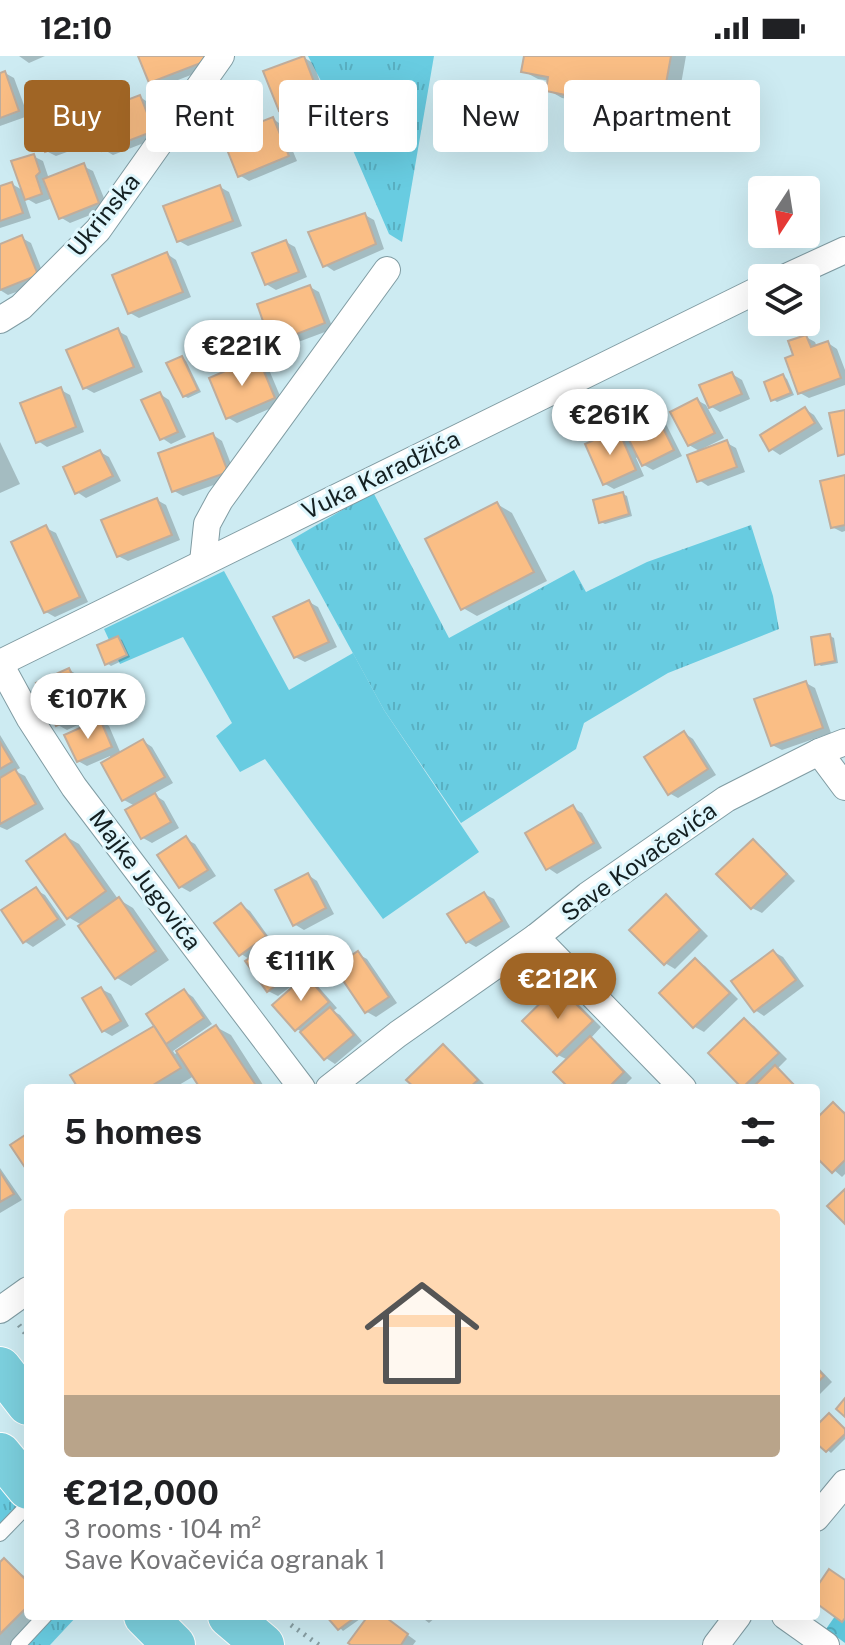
<!DOCTYPE html>
<meta charset="utf-8">
<style>
:root{--surface:#fff;--page:#f6f6f6;--text:#202124;--muted:#757577;--line:#e0e0e0;--accent:#a06525}
body{margin:0;font-family:"Public Sans",sans-serif;background:var(--page);color:var(--text);height:100vh;display:flex;flex-direction:column;font-size:30px;white-space:nowrap}
*{box-sizing:border-box;margin:0}
p{font-size:26px;color:var(--muted)}
.icon{flex:none;width:44px;height:44px;fill:none;stroke:currentColor;stroke-width:2;stroke-linecap:round;stroke-linejoin:round}
.map{position:relative;flex:1;overflow:hidden}
.panel{position:absolute;left:24px;top:1028px;width:796px;height:536px;display:flex;flex-direction:column;background:var(--surface);border-radius:8px;box-shadow:0 8px 32px #0002}
.panel>*{flex:none}
.guide{position:absolute;left:24px;top:24px;width:798px;height:72px;display:flex;gap:16px}
.needle{width:52px;rotate:192deg}
.fabs{position:absolute;left:748px;top:120px;display:grid;gap:16px}
.fabs a{display:grid;place-items:center;width:72px;height:72px;border-radius:8px;background:var(--surface);box-shadow:0 8px 32px #0002;font-size:40px}
.price{position:absolute;translate:-50% -68px;padding:0 18px;border-radius:28px;background:#fff;color:#222;font-size:26px;line-height:52px;filter:drop-shadow(0 2px 4px #0008)}
.price::after{content:'';position:absolute;left:50%;top:48px;width:24px;height:18px;margin-left:-12px;background:inherit;clip-path:polygon(0 0,100% 0,50% 100%)}
.price.current{background:var(--accent);color:#fff}
ul{padding:0;list-style:none}
li{display:grid;align-content:center;gap:16px;height:424px;padding:0 40px}
li+li{border-top:2px solid var(--line)}
li span{display:grid;place-items:center;height:248px;border-radius:8px;color:#555}
li>.icon{margin-inline-start:auto}
span .icon{width:144px;height:144px;fill:#fffc;stroke-width:1}
li b{font-size:34px}
h2{display:flex;justify-content:space-between;align-items:center;height:96px;padding:0 40px;font-size:34px}
.pill{padding:0 28px;border-radius:8px;background:var(--surface);box-shadow:0 8px 32px #0002;font-size:28px;line-height:72px}
.pill.current{background:var(--accent);color:#fff}
.status{display:flex;justify-content:space-between;align-items:center;height:56px;padding:0 40px;background:var(--surface);direction:ltr}
.status svg{height:22px;fill:currentColor}
.map>svg:first-child{display:block}
</style>
<div class="status"><b>12:10</b><svg viewBox="0 0 49 12"><path d="M0 12V9h3v3zM5 12V6h3v6zM10 12V3h3v9zM15 12V0h3v12zM26 1h20v11H26zM47 4h2v5h-2z"/></svg></div>
<div class="map">
<svg width="845" height="1589" viewBox="0 0 845 1589">
<defs>
<pattern id="grass-tufts" width="24" height="20" patternUnits="userSpaceOnUse" patternTransform="scale(2)"><rect width="24" height="20" fill="#68cce1"/><path d="M3 7l-1-3M5 7V3M7 7l1-3M15 17l-1-3M17 17v-4M19 17l1-3" fill="none" stroke="#59afc1"/></pattern>
<pattern id="forest-crowns" width="20" height="18" patternUnits="userSpaceOnUse" patternTransform="scale(2)"><rect width="20" height="18" fill="#5dc5da"/><path d="M2 6a3 3 0 1 1 6 0M12 15a3 3 0 1 1 6 0" fill="none" stroke="#50a9bb"/></pattern>
</defs>
<rect width="100%" height="100%" fill="#cdebf2"/>
<g fill="url(#grass-tufts)">
<polygon points="308,0 434,0 402,186 389,178 333,48"/>
<polygon points="373,436 449,582 574,514 586,536 647,506 751,469 773,540 779,573 668,617 584,667 576,693 461,767 384,654 291,484"/>
<polygon points="0,1415 22,1456 0,1478"/>
<polygon points="45,1560 77,1560 50,1589 18,1589"/>
</g>
<polygon fill="url(#forest-crowns)" points="845,1546 845,1587 826,1573"/>
<polygon fill="#68cce1" points="224,515 289,634 353,597 384,654 479,796 383,863 265,703 240,716 216,680 232,667 183,581 120,608 104,573"/>
<g fill="#0003">
<polygon points="19,0 45,0 29,7"/>
<polygon points="140,0 210,0 214,10 160,31 150,26"/>
<polygon points="526,0 686,0 675,62 651,57 637,49 638,44 592,35 589,47 562,42 548,34 550,25 538,23 523,15"/>
<polygon points="303,1 313,7 327,44 290,59 281,54"/>
<polygon points="5,17 14,22 28,60 0,70 0,19"/>
<polygon points="140,41 149,47 162,80 113,99 103,93"/>
<polygon points="67,59 77,65 86,89 56,100 46,95"/>
<polygon points="273,63 282,69 297,105 249,125 239,119"/>
<polygon points="33,100 43,105 49,123 83,110 93,115 108,152 70,167 60,161 53,142 36,148 24,141 31,162 0,172 0,132 12,128 24,135"/>
<polygon points="220,131 229,136 242,170 188,190 179,185"/>
<polygon points="365,159 374,164 384,193 334,215 325,209"/>
<polygon points="22,182 31,187 46,225 8,239 0,234 0,190"/>
<polygon points="286,186 295,191 307,221 276,234 266,228"/>
<polygon points="167,198 176,204 191,241 139,262 130,257"/>
<polygon points="310,231 319,236 333,273 282,292 273,286"/>
<polygon points="118,275 127,280 143,316 94,337 85,332"/>
<polygon points="806,281 815,286 817,291 828,287 837,293 845,314 845,329 809,342 800,337 796,300"/>
<polygon points="182,302 186,305 201,336 188,342 184,340"/>
<polygon points="258,304 267,309 283,347 237,367 227,361"/>
<polygon points="732,318 742,324 750,343 720,356 710,350"/>
<polygon points="783,320 787,323 794,339 777,346 773,343"/>
<polygon points="61,334 70,339 84,376 47,391 38,385"/>
<polygon points="160,338 169,344 186,381 171,388 162,382"/>
<polygon points="697,344 706,349 724,382 704,392 705,394 727,387 736,392 745,416 708,430 699,424 701,396 689,389"/>
<polygon points="805,353 814,359 823,373 780,399 771,393"/>
<polygon points="655,359 664,364 682,400 653,414 644,409 639,400 636,402 644,420 614,433 605,428 618,376 631,383"/>
<polygon points="213,379 222,385 236,421 183,440 174,435"/>
<polygon points="0,386 20,428 0,437"/>
<polygon points="100,396 109,401 121,425 86,442 77,436"/>
<polygon points="845,422 845,475 842,476 832,471"/>
<polygon points="623,438 627,440 632,460 605,468 601,466"/>
<polygon points="157,444 166,449 180,484 128,505 118,500"/>
<polygon points="497,448 512,457 547,525 477,560 463,552"/>
<polygon points="46,472 56,477 88,546 55,561 46,556"/>
<polygon points="309,546 318,551 337,591 305,606 295,601"/>
<polygon points="830,580 834,582 838,607 821,610 817,607"/>
<polygon points="118,582 122,584 130,601 111,610 107,607"/>
<polygon points="69,614 78,619 97,660 67,674 58,669"/>
<polygon points="806,627 815,632 831,677 782,694 772,689"/>
<polygon points="100,665 109,670 121,698 143,685 152,691 173,727 153,738 164,745 179,772 152,787 143,782 135,750 124,744 110,700 87,710 78,705"/>
<polygon points="684,677 693,683 716,719 678,742 669,737"/>
<polygon points="0,679 20,712 15,715 25,720 44,753 7,774 0,771"/>
<polygon points="573,752 582,757 602,792 557,818 548,812"/>
<polygon points="65,780 79,788 118,843 133,852 169,904 131,930 117,922 82,869 68,861"/>
<polygon points="186,783 195,788 216,820 190,836 181,831"/>
<polygon points="753,785 762,791 795,825 762,857 752,852 719,818"/>
<polygon points="308,819 317,825 334,858 304,874 294,868"/>
<polygon points="36,834 45,839 66,869 33,891 24,885"/>
<polygon points="484,838 494,843 510,871 476,891 467,886"/>
<polygon points="666,841 675,846 708,880 675,913 665,907"/>
<polygon points="241,849 250,855 273,887 283,893 305,922 315,927 337,952 333,955 340,959 362,985 335,1008 326,1002 305,978 297,973 294,928 278,940 268,935 251,904 241,898"/>
<polygon points="774,896 783,901 804,930 764,960 755,954"/>
<polygon points="358,898 367,903 397,947 376,961 367,956 337,912"/>
<polygon points="695,904 705,910 738,943 704,976 695,971 662,937"/>
<polygon points="559,932 568,938 601,971 590,983 599,988 632,1022 622,1032 572,1032 568,1004 558,999 525,965"/>
<polygon points="101,933 111,938 129,970 112,980 103,975"/>
<polygon points="184,935 193,941 212,968 173,995 175,998 216,971 231,979 265,1032 202,1032 194,1020 174,1032 81,1032 73,1020 157,971"/>
<polygon points="744,964 754,970 787,1003 777,1013 799,1032 745,1032 711,997"/>
<polygon points="443,991 452,996 486,1030 483,1032 417,1032"/>
<polygon points="834,1049 845,1056 845,1118 842,1121 816,1098 816,1066"/>
<polygon points="0,1112 22,1144 0,1157"/>
<polygon points="816,1309 832,1326 816,1342"/>
<polygon points="816,1373 845,1374 845,1383 831,1397 816,1384"/>
<polygon points="4,1505 28,1523 28,1560 40,1560 10,1589 0,1589 0,1509"/>
<polygon points="329,1560 358,1560 360,1563 343,1575"/>
<polygon points="370,1560 382,1560 416,1585 413,1589 354,1589"/>
<polygon points="420,1560 437,1560 429,1567"/>
</g>
<g fill="#fabe85" stroke="#c0ad9c" stroke-width="2">
<polygon points="138,0 204,0 206,5 149,27"/>
<polygon points="304,0 319,39 279,55 263,15"/>
<polygon points="524,0 671,0 661,55 635,50 637,40 578,29 575,41 546,35 548,21 521,16"/>
<polygon points="5,15 19,55 0,62 0,17"/>
<polygon points="140,39 154,75 102,95 88,59"/>
<polygon points="68,57 77,84 45,96 35,69"/>
<polygon points="273,61 289,100 238,121 222,81"/>
<polygon points="34,98 40,116 36,120 42,138 25,144 11,105"/>
<polygon points="84,107 99,147 59,163 43,123"/>
<polygon points="12,126 23,157 0,165 0,130"/>
<polygon points="220,129 233,165 177,186 163,150"/>
<polygon points="365,157 376,188 323,211 308,176"/>
<polygon points="22,179 38,219 0,234 0,188"/>
<polygon points="286,184 299,216 265,229 252,197"/>
<polygon points="167,196 183,236 128,258 112,219"/>
<polygon points="310,229 325,267 271,288 257,248"/>
<polygon points="118,272 134,311 83,333 66,294"/>
<polygon points="806,279 811,291 828,285 841,322 798,338 785,302 793,299 788,285"/>
<polygon points="182,300 198,334 183,341 166,307"/>
<polygon points="258,301 275,342 226,363 209,322"/>
<polygon points="732,316 742,338 709,352 699,329"/>
<polygon points="783,318 791,337 771,345 764,326"/>
<polygon points="61,331 76,371 36,387 20,347"/>
<polygon points="160,336 178,376 160,384 141,344"/>
<polygon points="697,342 715,377 688,390 670,356"/>
<polygon points="805,351 815,367 769,395 760,379"/>
<polygon points="845,354 845,398 838,400 829,357"/>
<polygon points="655,356 674,394 642,410 623,372"/>
<polygon points="618,373 636,414 603,429 585,388"/>
<polygon points="213,377 228,416 172,436 158,397"/>
<polygon points="727,384 737,411 697,426 687,399"/>
<polygon points="100,394 113,420 75,438 63,411"/>
<polygon points="845,419 845,469 831,472 820,425"/>
<polygon points="623,436 629,458 599,467 593,444"/>
<polygon points="157,442 172,479 117,501 101,464"/>
<polygon points="497,446 534,516 461,554 425,483"/>
<polygon points="46,469 80,541 44,557 11,486"/>
<polygon points="309,544 329,586 294,602 273,561"/>
<polygon points="830,578 835,605 815,609 811,581"/>
<polygon points="118,580 127,599 105,609 97,589"/>
<polygon points="69,612 89,655 56,670 36,627"/>
<polygon points="806,625 823,672 771,690 754,643"/>
<polygon points="100,663 112,691 77,706 64,679"/>
<polygon points="684,675 708,713 668,739 644,701"/>
<polygon points="143,683 165,721 122,745 101,707"/>
<polygon points="0,686 12,706 0,713"/>
<polygon points="15,713 36,748 0,768 0,722"/>
<polygon points="155,737 171,766 141,783 125,754"/>
<polygon points="573,749 594,787 546,814 525,777"/>
<polygon points="65,778 106,835 67,863 26,805"/>
<polygon points="186,780 208,814 179,832 157,799"/>
<polygon points="753,783 787,818 751,853 716,818"/>
<polygon points="308,817 326,852 293,870 275,834"/>
<polygon points="36,831 58,863 23,887 1,854"/>
<polygon points="484,836 502,865 466,887 447,858"/>
<polygon points="666,838 700,874 664,909 629,874"/>
<polygon points="119,841 156,895 115,923 78,870"/>
<polygon points="241,847 266,880 239,900 214,867"/>
<polygon points="274,885 296,915 267,936 245,905"/>
<polygon points="773,894 796,924 754,956 731,925"/>
<polygon points="358,895 389,941 365,957 334,911"/>
<polygon points="695,902 730,937 693,972 659,937"/>
<polygon points="306,919 329,946 295,975 272,949"/>
<polygon points="558,930 593,965 557,1000 522,965"/>
<polygon points="101,931 121,965 102,976 82,942"/>
<polygon points="184,933 204,962 166,988 146,958"/>
<polygon points="330,951 354,979 324,1004 300,976"/>
<polygon points="744,962 779,997 742,1032 708,997"/>
<polygon points="216,969 255,1028 250,1032 200,1032 176,995"/>
<polygon points="154,970 181,1012 148,1032 78,1032 70,1019"/>
<polygon points="590,980 624,1016 608,1032 569,1032 553,1016"/>
<polygon points="443,988 478,1024 469,1032 415,1032 406,1024"/>
<polygon points="775,1009 797,1032 752,1032"/>
<polygon points="833,1046 845,1058 845,1104 832,1117 816,1101 816,1063"/>
<polygon points="28,1077 28,1116 10,1089"/>
<polygon points="0,1116 14,1138 0,1146"/>
<polygon points="845,1133 845,1168 827,1150"/>
<polygon points="816,1311 824,1320 816,1328"/>
<polygon points="845,1342 845,1361 836,1353"/>
<polygon points="829,1357 845,1373 845,1378 826,1396 816,1387 816,1370"/>
<polygon points="4,1502 28,1526 28,1550 0,1578 0,1506"/>
<polygon points="829,1513 845,1524 845,1562 842,1566 816,1547 816,1532"/>
<polygon points="326,1560 357,1560 338,1574"/>
<polygon points="368,1560 384,1560 408,1578 401,1589 351,1589 348,1587"/>
</g>
<g fill="none" stroke-linecap="round" stroke-linejoin="round">
<defs>
<g id="service">
<polyline points="0,1478 28,1449"/>
<polyline points="18,1589 45,1560"/>
</g>
<g id="minor">
<polyline points="784,222 845,194"/>
<polyline points="0,264 21,251 98,174 221,0"/>
<polyline points="203,506 207,468 220,444 387,214"/>
<polyline points="0,607 762,232"/>
<polyline points="0,608 30,663 74,731 302,1032"/>
<polyline points="819,696 845,731"/>
<polyline points="536,881 683,1032"/>
<polyline points="329,1032 398,978 536,881 588,839 726,743 819,696 845,686"/>
<polyline points="0,1254 28,1234"/>
<polyline points="816,1462 845,1427"/>
<polyline points="785,1560 826,1589"/>
<polyline points="716,1589 738,1560"/>
</g>
<g id="primary">
<polyline points="0,1312 28,1348"/>
<polyline points="0,1398 28,1432"/>
<polyline points="145,1560 174,1589"/>
<polyline points="229,1560 263,1589"/>
</g>
</defs>
<use href="#service" stroke="#809ca3" stroke-width="16"/>
<use href="#minor" stroke="#809ca3" stroke-width="28"/>
<use href="#primary" stroke="#fff" stroke-width="44"/>
<g stroke="#879ea3" stroke-width="5" stroke-dasharray="2 6" stroke-linecap="butt">
<polyline points="19,1269 28,1281"/>
<polyline points="291,1569 319,1589"/>
</g>
<use href="#service" stroke="#fff" stroke-width="14"/>
<use href="#minor" stroke="#fff" stroke-width="26"/>
<use href="#primary" stroke="#7cd0de" stroke-width="42"/>
</g>
<g text-anchor="middle" stroke-width="6" stroke-linejoin="round" paint-order="stroke">
<g font-size="24" fill="#142022" stroke="#dff7fd">
<text transform="translate(104 159) rotate(-51)" y="8">Ukrinska</text>
<text transform="translate(381 419) rotate(-26)" y="8">Vuka Karadžića</text>
<text transform="translate(639 806) rotate(-36)" y="8">Save Kovačevića</text>
<text transform="translate(145 824) rotate(53)" y="8">Majke Jugovića</text>
</g>
</g>
</svg>
<div class="fabs">
<a><svg class="needle" viewBox="-14 -14 28 28"><path d="M0-13l5 13h-10z" fill="#e53935"/><path d="M0 13l5-13h-10z" fill="#757577"/></svg></a>
<a><svg class="icon" aria-label="layers" viewBox="0 0 24 24"><path d="M12 4l9 5-9 5-9-5zM3 14l9 5 9-5"/></svg></a>
</div>
<b class="price" style="left:242px;top:332px">€221K</b>
<b class="price" style="left:610px;top:401px">€261K</b>
<b class="price" style="left:88px;top:685px">€107K</b>
<b class="price" style="left:301px;top:947px">€111K</b>
<b class="price current" style="left:558px;top:965px">€212K</b>
<div class="guide">
<a class="pill current">Buy</a>
<a class="pill">Rent</a>
<a class="pill">Filters</a>
<a class="pill">New</a>
<a class="pill">Apartment</a>
</div>
<section class="panel">
<h2>5 homes<svg class="icon" aria-label="filters" viewBox="0 0 24 24"><path d="M4 7h16M4 17h16"/><circle cx="9" cy="7" r="2"/><circle cx="15" cy="17" r="2"/></svg></h2>
<ul>
<li><span style="background:linear-gradient(#ffd9b3 75%,#b9a48a 0)"><svg class="icon" aria-label="home" viewBox="0 0 24 24"><path d="M3 11l9-7 9 7M6 9v11h12V9"/></svg></span><div><b>€212,000</b><p>3 rooms · 104 m²</p><p>Save Kovačevića ogranak 1</p></div></li>
</ul>
</section>
</div>
